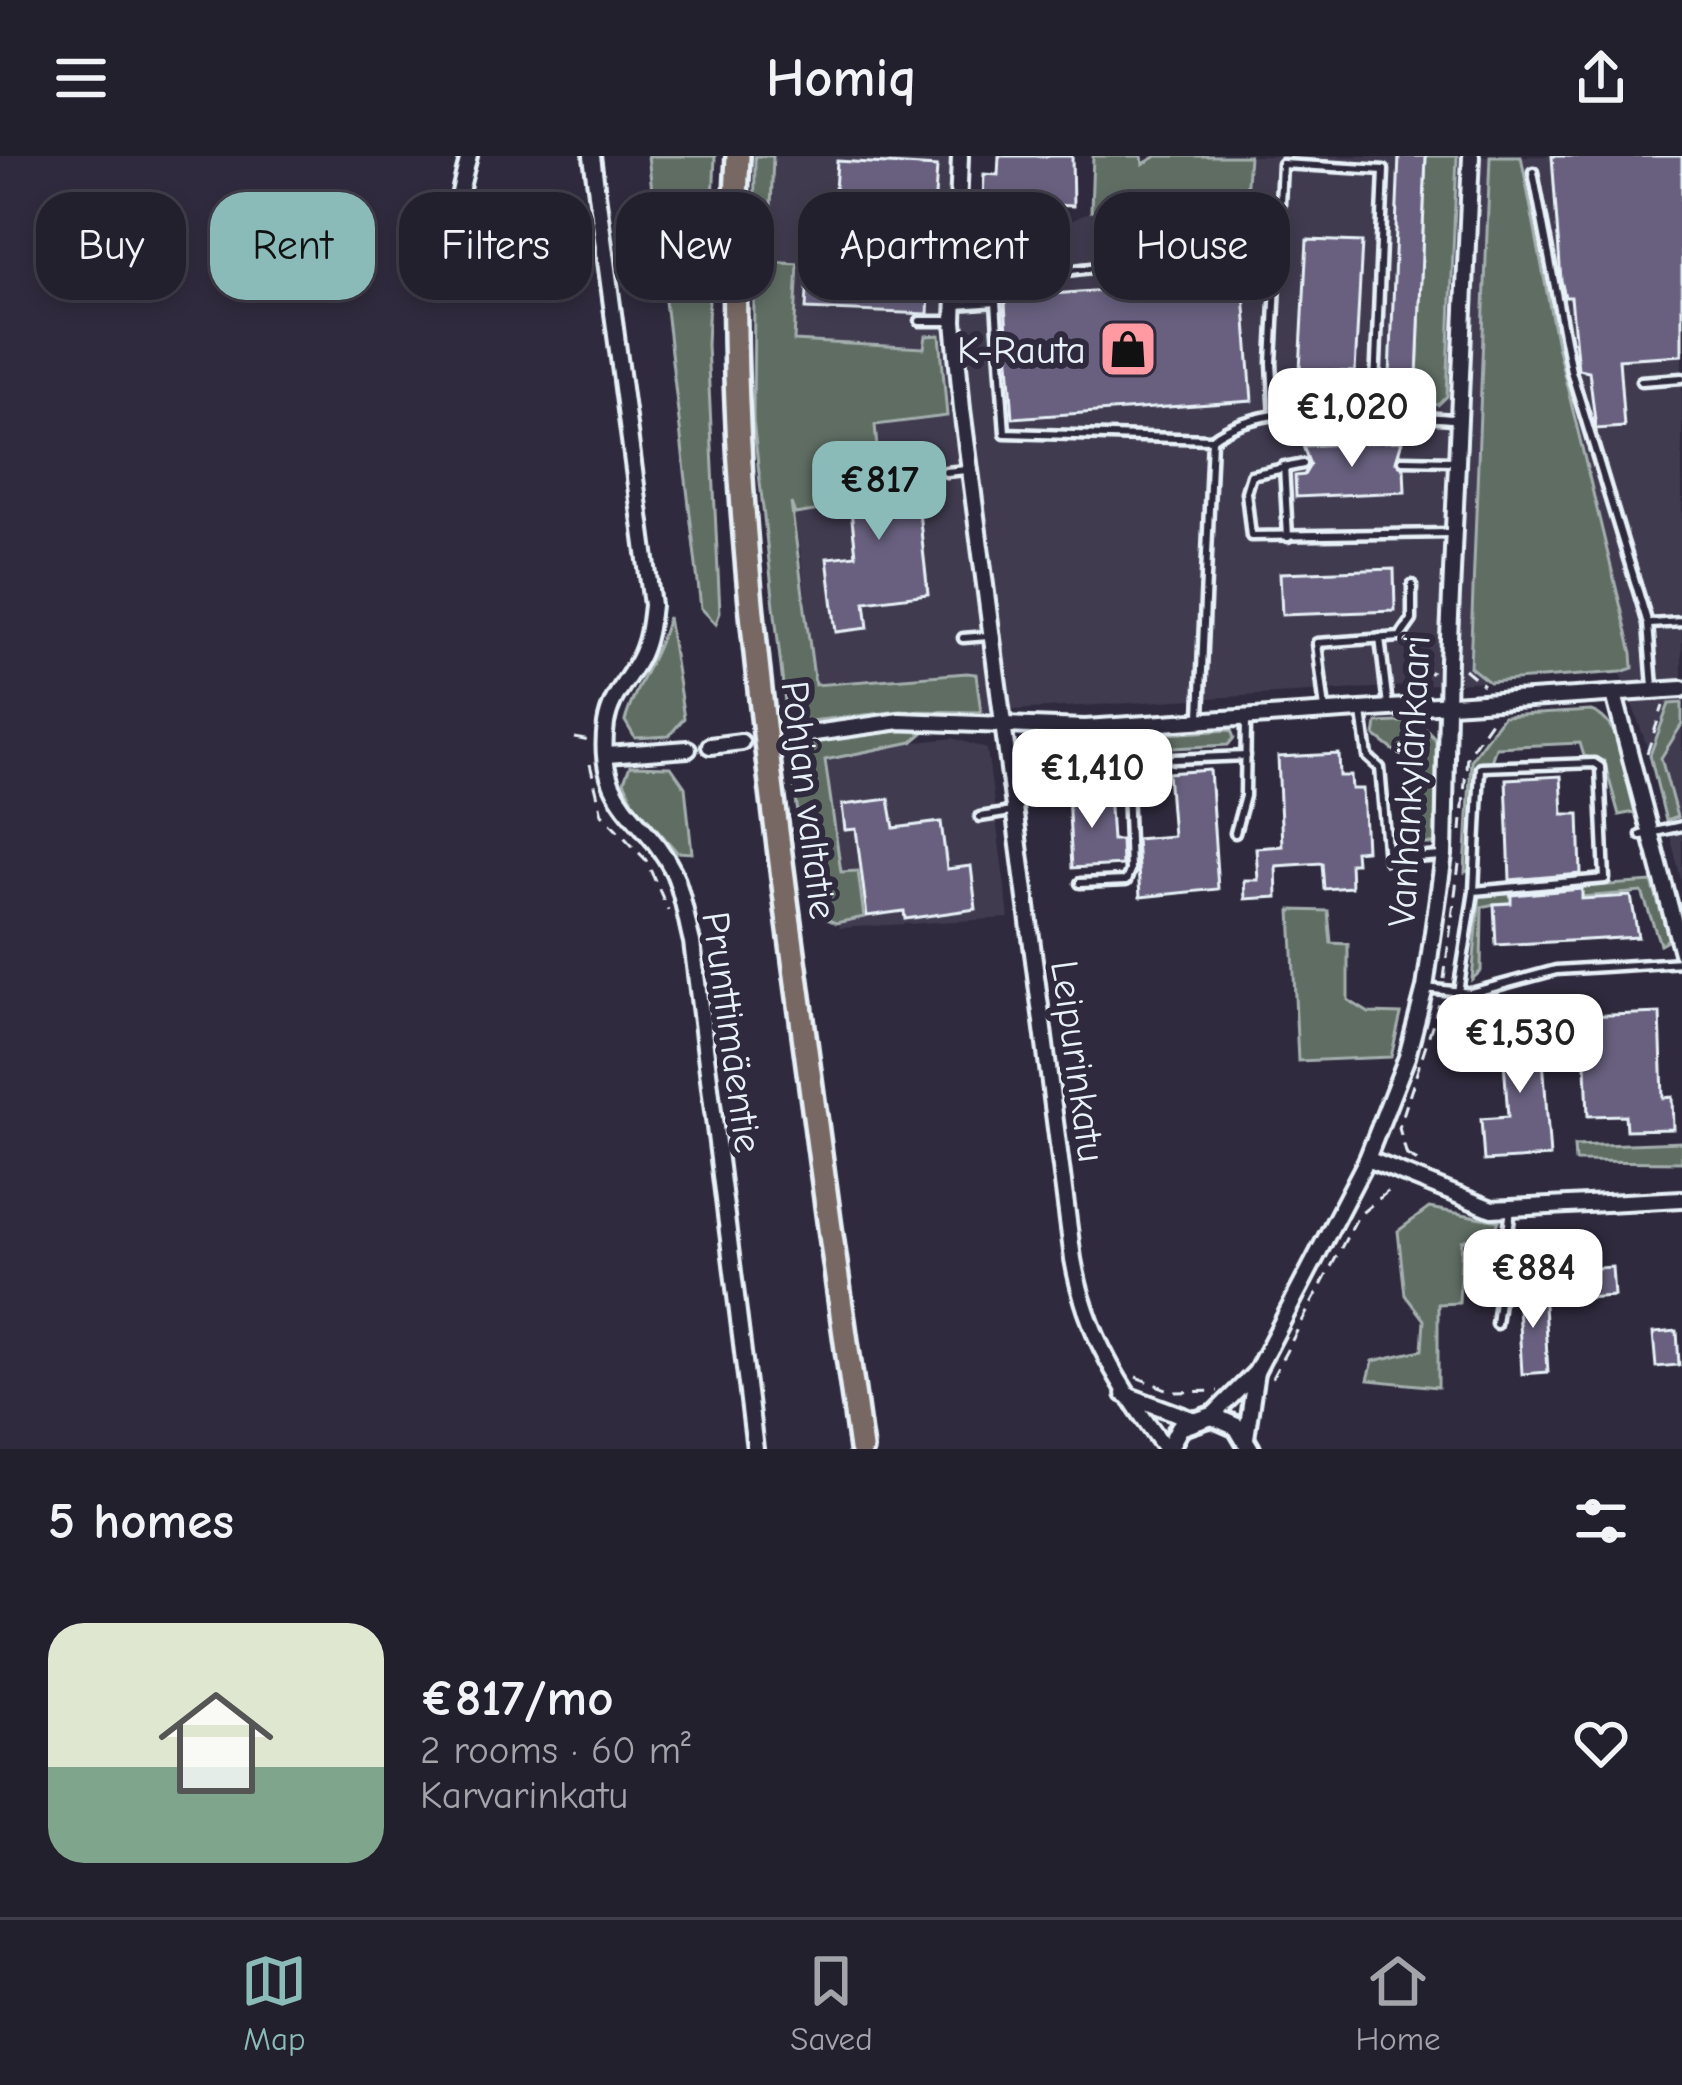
<!DOCTYPE html>
<meta charset="utf-8">
<style>
:root{--surface:#23202e;--page:#2f2d3a;--text:#f1f3f6;--muted:#a3a3aa;--line:#403e4a;--accent:#8bbbb9}
body{margin:0;font-family:"Comic Neue",sans-serif;background:var(--page);color:var(--text);height:100vh;display:flex;flex-direction:column;font-size:45px;white-space:nowrap}
*{box-sizing:border-box;margin:0}
p{font-size:39px;color:var(--muted)}
.icon{flex:none;width:66px;height:66px;fill:none;stroke:currentColor;stroke-width:2;stroke-linecap:round;stroke-linejoin:round}
.map{position:relative;height:1293px;overflow:hidden}
.details{display:flex;flex-direction:column;background:var(--surface);flex:1}
.details>*{flex:none}
.top-card{position:absolute;left:36px;top:36px;width:1611px;height:108px;display:flex;gap:24px}
.price{position:absolute;translate:-50% -102px;padding:0 27px;border-radius:24px;background:#fff;color:#222;font-size:39px;line-height:78px;filter:drop-shadow(0 3px 6px #0008)}
.price::after{content:'';position:absolute;left:50%;top:72px;width:36px;height:27px;margin-left:-18px;background:inherit;clip-path:polygon(0 0,100% 0,50% 100%)}
.price.active{background:var(--accent);color:#111}
ul{padding:0;list-style:none}
li{display:flex;align-items:center;gap:36px;height:300px;padding:0 48px}
li span{display:grid;place-items:center;flex:none;width:336px;height:240px;border-radius:36px;color:#555}
li>.icon{margin-inline-start:auto}
span .icon{width:144px;height:144px;fill:#fffc;stroke-width:1}
li b{font-size:51px}
h2{display:flex;justify-content:space-between;align-items:center;height:144px;padding:0 48px;font-size:51px}
.tag{padding:0 42px;border-radius:36px;background:var(--surface);box-shadow:0 6px 18px #0003,0 0 0 3px var(--line);font-size:42px;line-height:108px}
.tag.active{background:var(--accent);color:#111}
header{display:flex;justify-content:space-between;align-items:center;height:156px;padding:0 48px;background:var(--surface);font-size:54px;font-weight:700}
.menu{display:flex;justify-content:space-around;align-items:center;height:168px;border-top:3px solid var(--line);background:var(--surface);font-size:33px;color:var(--muted)}
.menu a{display:grid;justify-items:center;gap:6px}
.menu .active{color:var(--accent)}
.map>svg:first-child{display:block}
</style>
<header><svg class="icon" aria-label="menu" viewBox="0 0 24 24"><path d="M4 6h16M4 12h16M4 18h16"/></svg>Homiq<svg class="icon" aria-label="share" viewBox="0 0 24 24"><path d="M12 15V3M7 8l5-5 5 5M5 13v7h14v-7"/></svg></header>
<div class="map">
<svg width="1682" height="1293" viewBox="0 0 1682 1293">
<rect width="100%" height="100%" fill="#2f2a3d"/>
<filter id="ink" filterUnits="userSpaceOnUse"><feTurbulence type="fractalNoise" baseFrequency=".00833" numOctaves="2"/><feDisplacementMap in="SourceGraphic" scale="24" xChannelSelector="R" yChannelSelector="G"/><feConvolveMatrix kernelMatrix="1 2 1 2 8 2 1 2 1" color-interpolation-filters="sRGB"/></filter>
<g filter="url(#ink)">
<g fill="#403a50">
<polygon points="773,0 949,0 949,66 1061,70 1091,55 1243,66 1249,0 1682,0 1682,727 1650,599 1621,517 981,556 976,519 967,517 815,529 801,400 770,226"/>
<polygon points="953,582 987,593 1009,762 839,772 818,597"/>
</g>
<g fill="#5f6d63" stroke="#a4afae" stroke-width="3">
<polygon points="648,0 715,0 707,189 720,456 716,468 701,452"/>
<polygon points="755,0 773,0 769,106 798,108 794,185 924,192 926,180 940,179 947,260 875,269 878,303 840,308 845,350 795,358 791,347 815,529 967,517 976,518 981,556 901,555 810,565 795,560 785,547 753,264"/>
<polygon points="1093,0 1142,0 1143,8 1157,0 1249,0 1244,67 1091,55"/>
<polygon points="1426,0 1457,0 1447,240 1438,249 1416,245"/>
<polygon points="1490,0 1521,0 1557,189 1632,497 1633,512 1621,516 1489,526 1470,511"/>
<path d="M668,461L684,562L669,580L635,582L625,565C636,527 658,500 668,461Z"/>
<polygon points="1682,547 1682,568 1661,602 1677,661 1666,665 1650,599 1669,548"/>
<path d="M1591,555C1624,565 1627,626 1635,656L1619,659L1604,605L1584,600L1580,587L1496,591L1486,620H1474L1473,712L1465,716L1471,603L1503,560Z"/>
<polygon points="1418,565 1436,584 1435,688 1414,688 1405,603 1375,580 1377,567"/>
<polygon points="1231,574 1234,582 1228,589 1099,596 1096,589 1098,582"/>
<polygon points="898,575 924,576 912,586 825,604 841,716 858,715 864,761 836,767 811,756 791,605 814,584"/>
<polygon points="630,610 671,611 685,631 692,697 677,696 634,647 624,625"/>
<polygon points="1652,726 1669,783 1660,788 1642,736 1494,748 1482,751 1481,815 1472,823 1480,738"/>
<polygon points="1291,754 1328,755 1331,787 1348,788 1348,844 1369,857 1401,858 1391,901 1298,905"/>
<polygon points="1682,986 1682,1006 1575,1005 1574,990"/>
<polygon points="1429,1052 1499,1065 1496,1072 1462,1085 1459,1147 1438,1148 1438,1231 1368,1224 1373,1205 1422,1194 1424,1164 1405,1139 1398,1075"/>
</g>
<g fill="#68607e" stroke="#e8f1f8" stroke-width="3">
<polygon points="999,0 1072,0 1073,50 983,46 984,18 998,19"/>
<polygon points="1399,0 1426,0 1416,245 1389,244"/>
<polygon points="1552,0 1682,0 1682,199 1619,203 1624,271 1596,273 1589,215 1578,213 1571,141 1565,141 1561,124"/>
<polygon points="837,5 937,11 934,55 834,49"/>
<polygon points="1307,84 1362,86 1355,216 1300,214"/>
<polygon points="808,115 930,121 928,158 806,153"/>
<polygon points="1243,124 1252,245 1013,262 1005,148 1011,141"/>
<polygon points="1402,285 1396,305 1404,312 1405,336 1296,341 1295,320 1304,319 1310,309 1303,290"/>
<polygon points="913,302 928,438 865,446 868,472 836,476 827,402 856,399 846,310"/>
<polygon points="1394,413 1395,455 1282,459 1280,417"/>
<polygon points="1339,598 1340,620 1351,620 1352,633 1363,633 1366,694 1355,695 1356,707 1350,707 1351,731 1324,733 1322,707 1276,710 1277,741 1245,743 1244,724 1258,724 1256,692 1282,690 1278,601"/>
<polygon points="1210,614 1218,733 1140,741 1136,683 1173,680 1168,617"/>
<polygon points="1561,620 1563,658 1579,658 1581,718 1510,724 1506,623"/>
<polygon points="1109,635 1112,684 1121,684 1122,709 1072,712 1068,638"/>
<polygon points="889,643 894,672 941,666 947,713 971,710 976,753 905,763 904,755 867,760 856,673 845,674 842,649"/>
<polygon points="1582,733 1582,743 1631,740 1638,781 1496,789 1494,748 1511,747 1511,739"/>
<polygon points="1660,857 1663,942 1672,941 1673,973 1626,974 1625,959 1588,960 1584,860"/>
<polygon points="1540,860 1550,1001 1484,1005 1481,963 1508,961 1501,862"/>
<polygon points="1612,1111 1614,1140 1569,1143 1567,1114"/>
<polygon points="1543,1132 1548,1216 1522,1218 1517,1134"/>
<polygon points="1677,1175 1679,1209 1656,1211 1653,1177"/>
</g>
<g fill="none" stroke-linecap="round" stroke-linejoin="round">
<defs>
<g id="service">
<polyline points="1533,16 1571,215 1648,468 1653,531"/>
<polyline points="836,62 957,70"/>
<polyline points="957,149 996,146"/>
<polyline points="920,165 952,165"/>
<polyline points="1641,225 1682,222"/>
<polyline points="1275,261 1272,207 1282,8 1384,14 1374,255"/>
<path d="M1212,283C1268,239 1387,260 1455,263"/>
<polyline points="1403,304 1453,305"/>
<polyline points="1303,308 1251,319 1246,336 1251,380 1450,377"/>
<polyline points="1284,310 1288,381"/>
<polyline points="946,316 966,314"/>
<polyline points="1650,468 1682,466"/>
<polyline points="963,482 988,480"/>
<polyline points="1380,482 1388,550"/>
<polyline points="1325,554 1317,487 1400,481 1412,464 1412,429"/>
<polyline points="1362,556 1368,601 1380,612 1388,704 1441,700"/>
<path d="M1200,560L1212,283L1005,277L996,146C1011,100 1231,107 1277,108"/>
<polyline points="1174,603 1246,600"/>
<polyline points="1070,618 1115,618"/>
<polyline points="980,661 1011,656"/>
<polyline points="1235,677 1245,640 1246,563"/>
<polyline points="1641,679 1682,670"/>
<polyline points="1080,727 1126,725 1130,715 1127,629 1089,595 1085,576"/>
<polyline points="1425,832 1471,837 1556,814 1682,806"/>
<polyline points="1458,836 1474,735 1480,611 1594,607 1600,611 1605,723 1474,735"/>
<polyline points="1496,1168 1511,1053"/>
</g>
<g id="minor">
<path d="M469,0C453,63 443,83 513,106"/>
<path d="M592,0L652,449C650,468 648,486 639,503C627,526 610,541 606,568C595,649 645,658 673,715C683,736 686,764 692,786L755,1293"/>
<path d="M960,0L954,165L962,253L1073,1103C1086,1178 1121,1233 1166,1293"/>
<polyline points="1614,538 1682,797"/>
<polyline points="786,581 900,565 1085,572 1682,533"/>
<polyline points="710,590 741,586"/>
<polyline points="607,599 688,593"/>
<polyline points="1367,1003 1492,1053 1682,1043"/>
<polyline points="1124,1238 1192,1263"/>
<polyline points="1212,1260 1256,1216 1367,1003 1407,901 1425,832 1444,699 1448,504 1471,0"/>
<polyline points="1246,1282 1256,1216"/>
</g>
<polyline id="tertiary" points="1168,1293 1180,1271 1212,1260 1237,1271 1250,1293"/>
<path id="primary" d="M738,0C724,254 754,501 787,752C811,932 835,1113 861,1293"/>
</defs>
<use href="#service" stroke="#e8f1f8" stroke-width="15"/>
<use href="#minor" stroke="#e8f1f8" stroke-width="22"/>
<use href="#tertiary" stroke="#e8f1f8" stroke-width="26"/>
<use href="#primary" stroke="#e8f1f8" stroke-width="30"/>
<g stroke="#e8f1f8" stroke-width="3" stroke-dasharray="12 9" stroke-linecap="butt">
<polyline points="1464,513 1483,529"/>
<polyline points="1417,535 1432,515"/>
<polyline points="575,582 589,585"/>
<polyline points="1647,597 1663,550"/>
<polyline points="1025,607 1030,583"/>
<polyline points="590,608 602,658 646,704 668,754"/>
<polyline points="1461,675 1467,600 1493,562"/>
<polyline points="1444,823 1459,708"/>
<polyline points="1407,999 1423,1008"/>
<polyline points="1407,1000 1399,972 1440,845"/>
<polyline points="1136,1221 1174,1236 1218,1235"/>
<polyline points="1272,1222 1358,1060 1393,1031"/>
</g>
<use href="#service" stroke="#2f2a3d" stroke-width="6"/>
<use href="#minor" stroke="#2f2a3d" stroke-width="14"/>
<use href="#tertiary" stroke="#2f2a3d" stroke-width="16"/>
<use href="#primary" stroke="#776864" stroke-width="21"/>
</g>
</g>
<defs>
<symbol id="shop-square" viewBox="-11 -11 22 22"><rect x="-9" y="-9" width="18" height="18" rx="4" fill="#ff9aa2" stroke="#2f2a3d"/><path d="M-5-2.5h2.3a2.7 3.5 0 0 1 5.4 0H5L5.5 6h-11ZM-1.5-2.5h3a1.5 2.3 0 0 0-3 0Z" fill="#111"/></symbol>
</defs>
<g fill-rule="evenodd">
<use href="#shop-square" x="1095" y="160" width="66" height="66"/>
</g>
<g text-anchor="middle" stroke-width="12" stroke-linejoin="round" paint-order="stroke">
<g font-size="39" fill="#e8f1f8" stroke="#2f2a3d" text-anchor="end">
<text x="1086" y="207">K-Rauta</text>
</g>
<g font-size="39" fill="#e8f1f8" stroke="#2f2a3d">
<text transform="translate(1408 625) rotate(-87)" y="14">Vanhankylänkaari</text>
<text transform="translate(810 644) rotate(83)" y="14">Pohjan valtatie</text>
<text transform="translate(733 876) rotate(82)" y="14">Prunttimäentie</text>
<text transform="translate(1079 905) rotate(82)" y="14">Leipurinkatu</text>
</g>
</g>
</svg>
<b class="price" style="left:1352px;top:314px">€1,020</b>
<b class="price active" style="left:879px;top:387px">€817</b>
<b class="price" style="left:1092px;top:675px">€1,410</b>
<b class="price" style="left:1520px;top:940px">€1,530</b>
<b class="price" style="left:1533px;top:1175px">€884</b>
<div class="top-card">
<a class="tag">Buy</a>
<a class="tag active">Rent</a>
<a class="tag">Filters</a>
<a class="tag">New</a>
<a class="tag">Apartment</a>
<a class="tag">House</a>
</div>
</div>
<section class="details">
<h2>5 homes<svg class="icon" aria-label="filters" viewBox="0 0 24 24"><path d="M4 7h16M4 17h16"/><circle cx="9" cy="7" r="2"/><circle cx="15" cy="17" r="2"/></svg></h2>
<ul>
<li><span style="background:linear-gradient(#dfe7d0 60%,#7fa58c 0)"><svg class="icon" aria-label="home" viewBox="0 0 24 24"><path d="M3 11l9-7 9 7M6 9v11h12V9"/></svg></span><div><b>€817/mo</b><p>2 rooms · 60 m²</p><p>Karvarinkatu</p></div><svg class="icon" aria-label="heart" viewBox="0 0 24 24"><path d="M12 20l-8-8c-3-5 5-10 8-4 3-6 11-1 8 4z"/></svg></li>
</ul>
</section>
<nav class="menu">
<a class="active"><svg class="icon" aria-label="map" viewBox="0 0 24 24"><path d="M3 6l6-2 6 2 6-2v14l-6 2-6-2-6 2zM9 4v14M15 6v14"/></svg>Map</a>
<a><svg class="icon" aria-label="saved" viewBox="0 0 24 24"><path d="M7 4h10v16l-5-4-5 4z"/></svg>Saved</a>
<a><svg class="icon" aria-label="home" viewBox="0 0 24 24"><path d="M3 11l9-7 9 7M6 9v11h12V9"/></svg>Home</a>
</nav>
